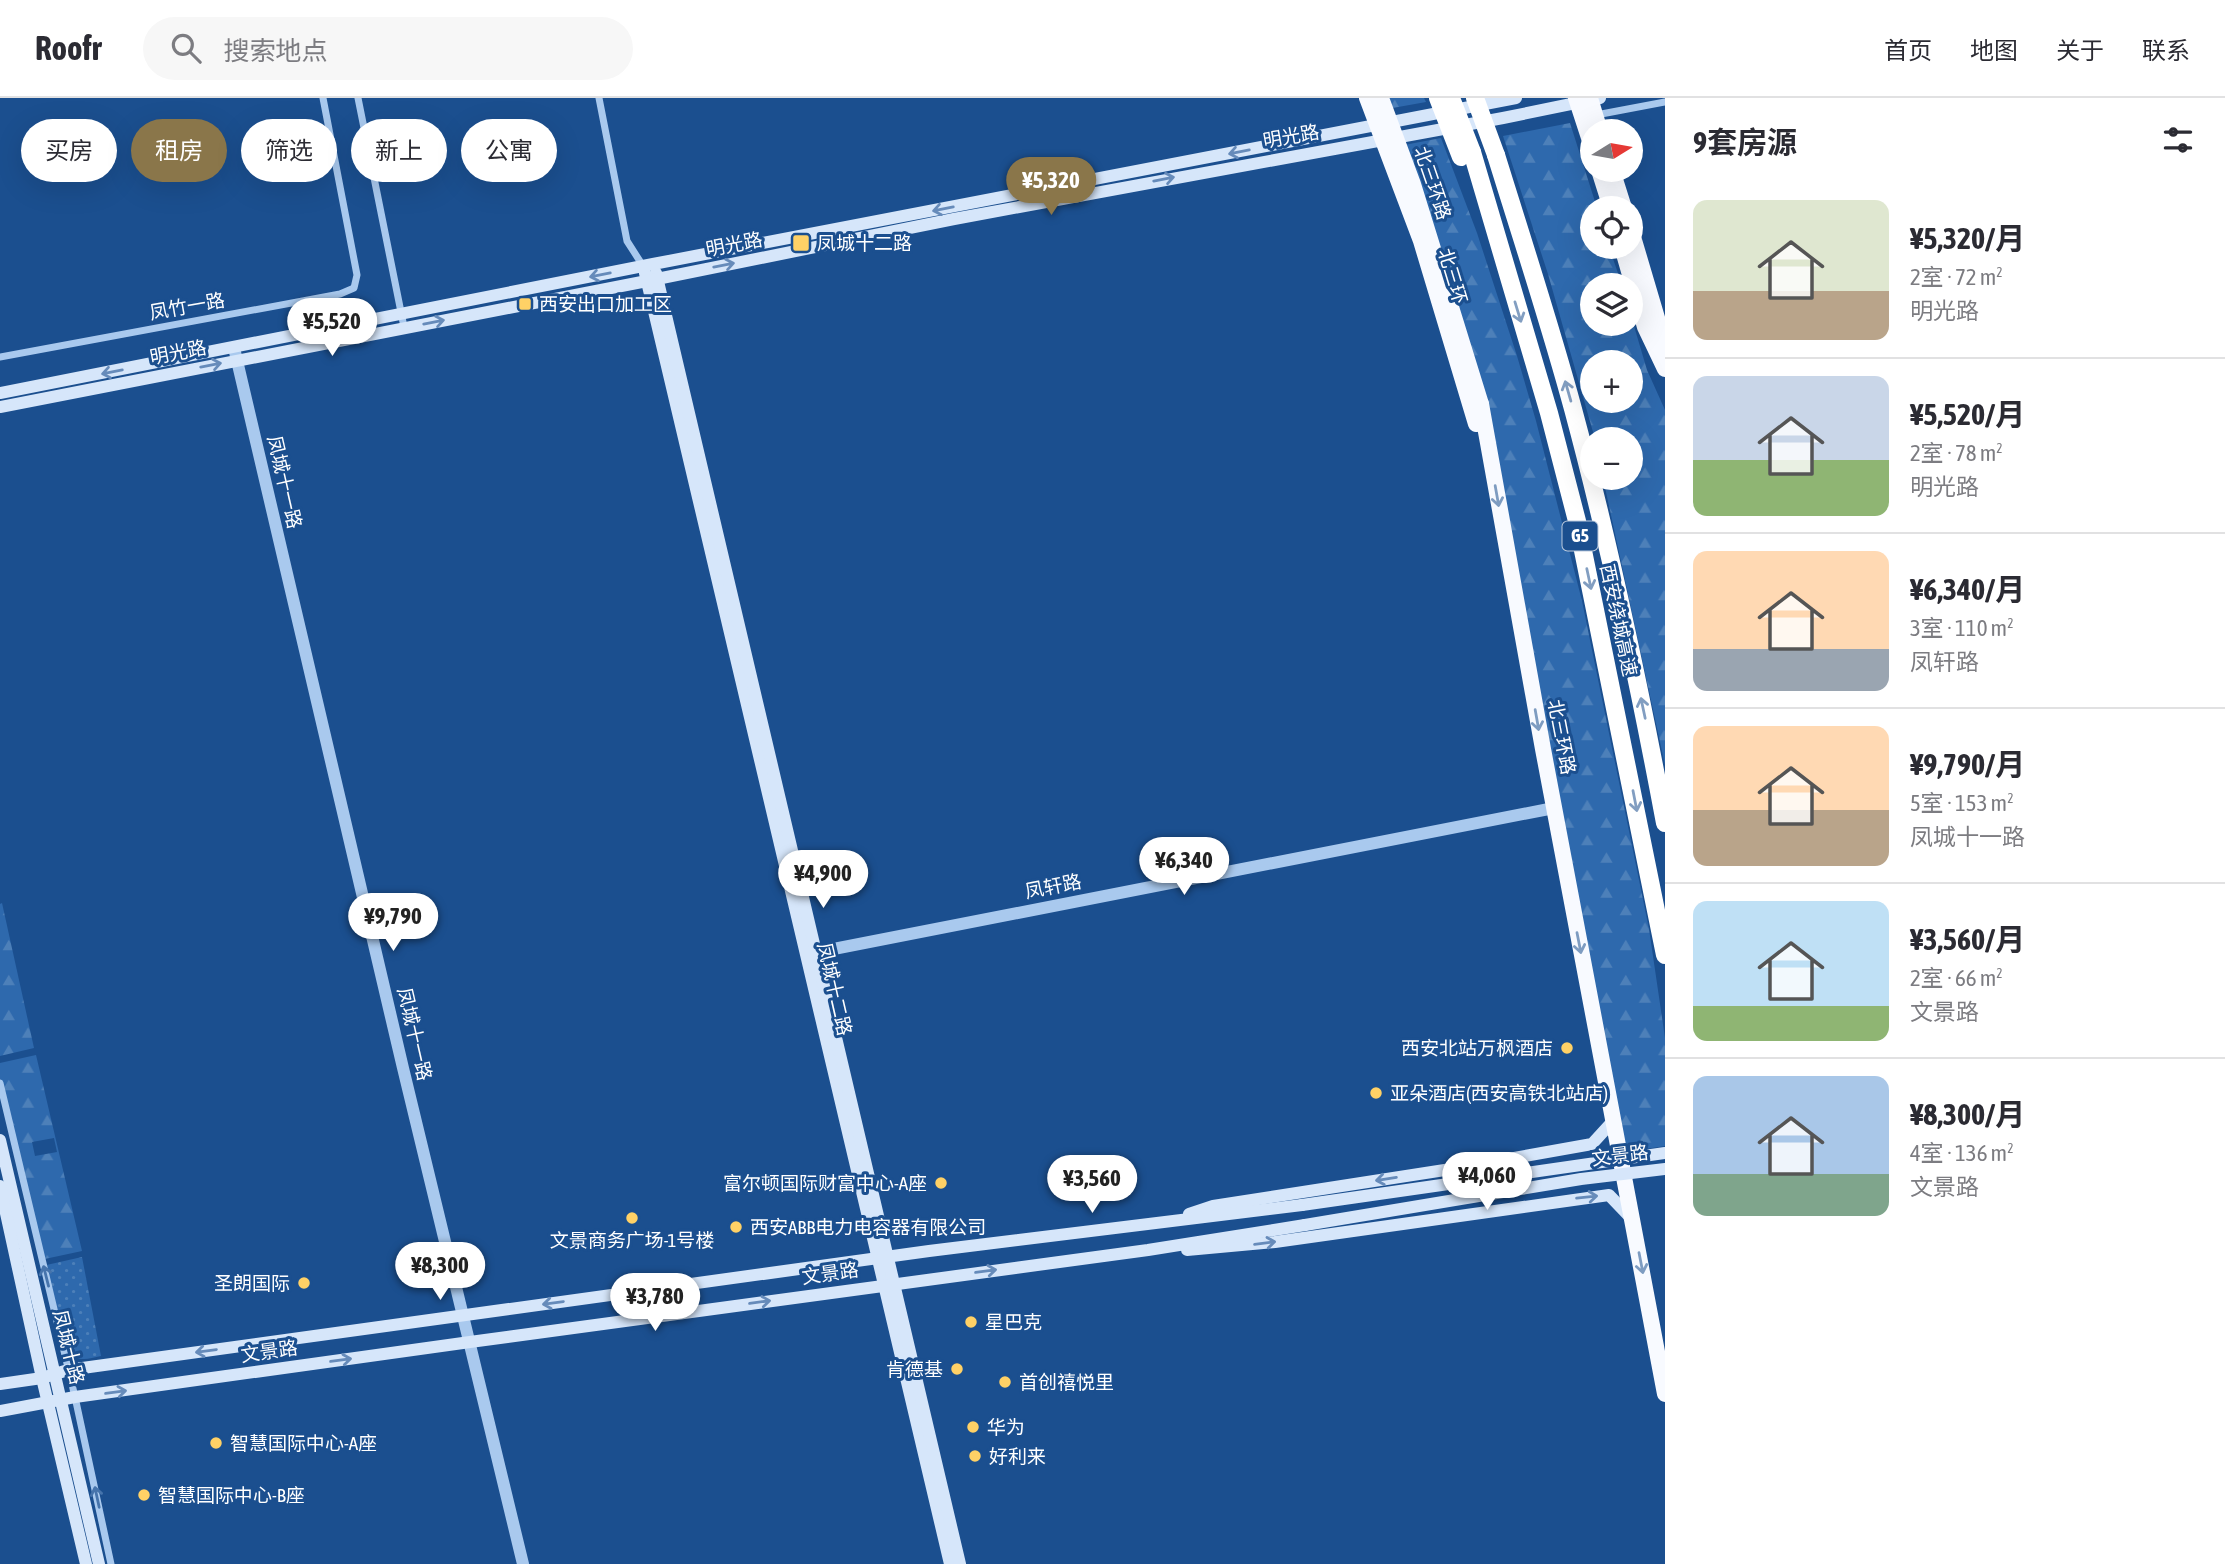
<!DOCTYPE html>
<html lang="zh">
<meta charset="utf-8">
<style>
:root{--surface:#fff;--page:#f7f7f7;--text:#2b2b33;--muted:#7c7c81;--line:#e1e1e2;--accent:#8a764a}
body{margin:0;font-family:"Asap Condensed","Noto Sans SC",sans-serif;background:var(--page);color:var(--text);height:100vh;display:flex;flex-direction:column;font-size:26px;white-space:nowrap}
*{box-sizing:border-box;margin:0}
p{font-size:23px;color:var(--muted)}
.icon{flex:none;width:38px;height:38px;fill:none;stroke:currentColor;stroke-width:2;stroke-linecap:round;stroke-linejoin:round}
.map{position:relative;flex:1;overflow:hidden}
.drawer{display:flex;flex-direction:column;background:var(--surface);width:560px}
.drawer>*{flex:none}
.guide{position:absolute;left:21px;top:21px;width:665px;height:63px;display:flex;gap:14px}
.needle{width:46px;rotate:79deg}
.fabs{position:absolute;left:1580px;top:21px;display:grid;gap:14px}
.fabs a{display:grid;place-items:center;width:63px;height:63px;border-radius:50%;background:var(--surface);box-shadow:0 7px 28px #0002;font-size:35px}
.price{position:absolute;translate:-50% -60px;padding:0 16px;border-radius:24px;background:#fff;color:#222;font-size:23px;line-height:46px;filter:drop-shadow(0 2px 4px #0008)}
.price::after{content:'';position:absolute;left:50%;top:42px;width:21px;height:16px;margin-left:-10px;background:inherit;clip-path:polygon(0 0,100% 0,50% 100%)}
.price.selected{background:var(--accent);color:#fff}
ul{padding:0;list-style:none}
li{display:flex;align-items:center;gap:21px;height:175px;padding:0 28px}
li+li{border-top:2px solid var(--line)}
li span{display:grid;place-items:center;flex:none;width:196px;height:140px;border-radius:14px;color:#555}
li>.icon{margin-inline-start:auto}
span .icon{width:84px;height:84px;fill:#fffc;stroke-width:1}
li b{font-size:30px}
h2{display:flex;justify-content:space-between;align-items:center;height:84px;padding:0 28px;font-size:30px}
.chip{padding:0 24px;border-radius:32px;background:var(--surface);box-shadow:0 7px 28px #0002;font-size:24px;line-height:63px}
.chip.selected{background:var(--accent);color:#fff}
header{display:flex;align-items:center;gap:42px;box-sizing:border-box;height:98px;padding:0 35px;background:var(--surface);border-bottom:2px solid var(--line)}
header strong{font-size:33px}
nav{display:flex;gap:38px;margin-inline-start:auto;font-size:24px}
.search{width:490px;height:63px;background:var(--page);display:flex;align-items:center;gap:18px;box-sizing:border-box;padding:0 24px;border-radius:38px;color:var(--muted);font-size:26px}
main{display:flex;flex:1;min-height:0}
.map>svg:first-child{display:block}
</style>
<header>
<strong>Roofr</strong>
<div class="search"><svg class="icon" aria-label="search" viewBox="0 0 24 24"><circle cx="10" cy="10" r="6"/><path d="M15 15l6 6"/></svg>搜索地点</div>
<nav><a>首页</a><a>地图</a><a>关于</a><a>联系</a></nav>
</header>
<main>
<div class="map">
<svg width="1665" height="1466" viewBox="0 0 1665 1466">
<defs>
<pattern id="green-dots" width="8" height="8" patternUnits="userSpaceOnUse" patternTransform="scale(1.75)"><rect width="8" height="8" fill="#2e69ad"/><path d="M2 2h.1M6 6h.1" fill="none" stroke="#4d80b9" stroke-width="1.8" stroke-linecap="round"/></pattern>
<pattern id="forest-firs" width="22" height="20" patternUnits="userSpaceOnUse" patternTransform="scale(1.75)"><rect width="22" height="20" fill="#2e69ad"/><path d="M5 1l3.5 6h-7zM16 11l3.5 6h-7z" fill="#4d80b9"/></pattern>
</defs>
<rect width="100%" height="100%" fill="#1b4f8f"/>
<path fill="url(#green-dots)" d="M82,1159L101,1258C88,1261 79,1264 68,1255L42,1168Z"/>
<g fill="url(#forest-firs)" fill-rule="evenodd">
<polygon points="1383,0 1424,0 1426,4 1387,11"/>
<path d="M1570,25L1597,110H1592V149H1609L1622,187H1592V226H1631V218L1647,272L1665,312V667L1603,380H1631V341H1595L1548,176L1503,38ZM1631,264V303H1592V264Z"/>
<polygon points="1441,40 1477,135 1517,258 1536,323 1582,503 1649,831 1665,940 1665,1048 1626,1054 1496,395 1399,48"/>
<polygon points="2,805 34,950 0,958 0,806"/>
<path d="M36,957L82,1153L40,1162L0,988V965ZM54,1040L57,1054L35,1058L32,1044Z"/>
</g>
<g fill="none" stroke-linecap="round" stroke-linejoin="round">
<g stroke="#a9c9ee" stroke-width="7">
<polyline points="358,0 404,229"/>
<polyline points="599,0 627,143 643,168"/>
<polyline points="1596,17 1665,4"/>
<polyline points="0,259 340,196 354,190 357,177 323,0"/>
<polyline points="0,985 75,1299 111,1466"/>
</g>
<g stroke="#a9c9ee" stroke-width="12">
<polyline points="235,254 403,970 523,1466"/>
<polyline points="808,856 1554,710"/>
</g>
<g stroke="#d6e6fa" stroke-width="12">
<polyline points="645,175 950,1466"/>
<polyline points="656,175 960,1466"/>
<polyline points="0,295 653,166 1516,0"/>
<polyline points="0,309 647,183 954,121 1503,20 1600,0"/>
<polyline points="0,1042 99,1466"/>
<polyline points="0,1088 42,1280 86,1466"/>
<polyline points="1189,1116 1213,1108 1464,1069 1592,1046 1613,1023"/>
<polyline points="1187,1152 1275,1144 1609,1097 1632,1121"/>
<polyline points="0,1286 42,1280 68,1272 929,1153 1302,1107"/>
<polyline points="0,1313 75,1299 470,1244 1148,1152 1305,1127"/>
</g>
<g stroke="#f8faff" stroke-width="16">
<polyline points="1367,0 1421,143 1476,326"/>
<polyline points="1590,0 1600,33"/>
<polyline points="1599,72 1611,110"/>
<polyline points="1612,72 1624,110"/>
<polyline points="1631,132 1665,247"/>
<polyline points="1622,149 1645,229 1665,271"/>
<polyline points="1481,306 1543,651 1665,1296"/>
</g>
<g stroke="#fff" stroke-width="18">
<polyline points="1472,54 1549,315 1577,423 1665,857"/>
<path d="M1496,57C1522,141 1550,226 1573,311C1610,448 1639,586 1665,725"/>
</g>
<g stroke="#d6e6fa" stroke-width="12">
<polyline points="1302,1107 1665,1055"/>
<polyline points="1305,1127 1581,1081 1665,1071"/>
</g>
<g stroke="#f8faff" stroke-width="16">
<polyline points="1381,0 1413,86 1481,306"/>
<polyline points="1576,0 1592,49"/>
</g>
<g stroke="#fff" stroke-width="18">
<polyline points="1438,0 1461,59"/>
<polyline points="1451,0 1472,54"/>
<polyline points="1475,0 1496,57"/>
</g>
</g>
<defs><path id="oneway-shaft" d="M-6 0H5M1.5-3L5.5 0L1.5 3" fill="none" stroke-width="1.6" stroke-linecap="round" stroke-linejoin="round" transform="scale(1.75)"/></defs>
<g stroke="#668bba">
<use href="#oneway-shaft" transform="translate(1239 54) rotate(169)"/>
<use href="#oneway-shaft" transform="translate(1164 81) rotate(-11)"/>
<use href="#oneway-shaft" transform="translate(943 111) rotate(169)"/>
<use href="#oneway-shaft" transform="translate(724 167) rotate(-11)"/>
<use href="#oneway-shaft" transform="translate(600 177) rotate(169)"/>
<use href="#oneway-shaft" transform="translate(434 224) rotate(-11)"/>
<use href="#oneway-shaft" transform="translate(211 267) rotate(-11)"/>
<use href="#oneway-shaft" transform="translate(112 274) rotate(169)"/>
<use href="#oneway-shaft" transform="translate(1386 1081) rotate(171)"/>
<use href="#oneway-shaft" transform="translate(1587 1099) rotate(-6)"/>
<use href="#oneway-shaft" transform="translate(1265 1145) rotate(-7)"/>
<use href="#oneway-shaft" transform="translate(986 1173) rotate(-8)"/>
<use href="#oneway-shaft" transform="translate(760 1204) rotate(-8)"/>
<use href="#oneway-shaft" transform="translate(553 1205) rotate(172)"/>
<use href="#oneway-shaft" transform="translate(206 1253) rotate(172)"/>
<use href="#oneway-shaft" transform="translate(341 1262) rotate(-8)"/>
<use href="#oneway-shaft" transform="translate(116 1294) rotate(-8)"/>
</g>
<g stroke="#829ec1">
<use href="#oneway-shaft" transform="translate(1518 214) rotate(73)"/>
<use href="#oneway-shaft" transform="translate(1568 293) rotate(-106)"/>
<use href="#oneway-shaft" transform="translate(1589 481) rotate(78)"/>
<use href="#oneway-shaft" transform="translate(1643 610) rotate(-102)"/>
<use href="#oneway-shaft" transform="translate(1635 703) rotate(79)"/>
</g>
<g stroke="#7e9cc1">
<use href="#oneway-shaft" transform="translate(1497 398) rotate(80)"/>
<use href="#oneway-shaft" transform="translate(1537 622) rotate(80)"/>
<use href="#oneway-shaft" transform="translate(1579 845) rotate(79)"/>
<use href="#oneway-shaft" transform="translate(1641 1165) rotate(79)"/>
</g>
<g stroke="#4674ac">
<use href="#oneway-shaft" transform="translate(46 1178) rotate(-104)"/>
<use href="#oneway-shaft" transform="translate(97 1399) rotate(-102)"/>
</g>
<g fill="#ffd166" stroke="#1b4f8f" stroke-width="2.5">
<rect x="792" y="136" width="18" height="18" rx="3.5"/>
<rect x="518" y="199" width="14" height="14" rx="3.5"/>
<circle cx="1567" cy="950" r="7"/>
<circle cx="1376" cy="995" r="7"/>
<circle cx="941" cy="1085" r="7"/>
<circle cx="632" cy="1120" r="7"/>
<circle cx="736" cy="1129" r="7"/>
<circle cx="304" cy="1185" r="7"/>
<circle cx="971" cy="1224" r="7"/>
<circle cx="957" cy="1271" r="7"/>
<circle cx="1005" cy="1284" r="7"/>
<circle cx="973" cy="1329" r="7"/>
<circle cx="216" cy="1345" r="7"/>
<circle cx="975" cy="1358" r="7"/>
<circle cx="144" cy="1397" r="7"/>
</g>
<g text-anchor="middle" stroke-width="6" stroke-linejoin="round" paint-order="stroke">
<rect fill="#1b4f8f" stroke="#bbcadd" stroke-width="2" x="1562.5" y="423.5" width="35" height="29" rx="5"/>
<g font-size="18" font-weight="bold" fill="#fff">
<text x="1580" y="444">G5</text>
</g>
<g font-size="19" fill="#fff" stroke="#1b4f8f">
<text transform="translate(1291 38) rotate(-10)" y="7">明光路</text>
<text transform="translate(1433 85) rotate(71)" y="7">北三环路</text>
<text transform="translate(734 146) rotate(-11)" y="7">明光路</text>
<text transform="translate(1453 178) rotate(73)" y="7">北三环</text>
<text transform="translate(187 208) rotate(-10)" y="7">凤竹一路</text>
<text transform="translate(178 254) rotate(-11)" y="7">明光路</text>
<text transform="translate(285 384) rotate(77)" y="7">凤城十一路</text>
<text transform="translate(1619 522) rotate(78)" y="7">西安绕城高速</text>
<text transform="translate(1562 639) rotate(79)" y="7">北三环路</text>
<text transform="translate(1053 788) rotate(-11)" y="7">凤轩路</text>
<text transform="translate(835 891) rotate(77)" y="7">凤城十二路</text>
<text transform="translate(415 936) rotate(77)" y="7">凤城十一路</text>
<text transform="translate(1620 1057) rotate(-7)" y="7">文景路</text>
<text transform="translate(830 1175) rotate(-8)" y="7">文景路</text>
<text transform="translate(69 1249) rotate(76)" y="7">凤城十路</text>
<text transform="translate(269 1253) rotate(-8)" y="7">文景路</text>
</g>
<g font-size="19" fill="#fff" stroke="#1b4f8f" text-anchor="start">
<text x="817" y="152">凤城十二路</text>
<text x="539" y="213">西安出口加工区</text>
<text x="1553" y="957" text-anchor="end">西安北站万枫酒店</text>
<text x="1390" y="1002">亚朵酒店(西安高铁北站店)</text>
<text x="927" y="1092" text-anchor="end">富尔顿国际财富中心-A座</text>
<text x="750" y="1136">西安ABB电力电容器有限公司</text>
<text x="632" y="1149" text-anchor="middle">文景商务广场-1号楼</text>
<text x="290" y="1192" text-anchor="end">圣朗国际</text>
<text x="985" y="1231">星巴克</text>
<text x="943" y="1278" text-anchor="end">肯德基</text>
<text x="1019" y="1291">首创禧悦里</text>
<text x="987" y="1336">华为</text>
<text x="230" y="1352">智慧国际中心-A座</text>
<text x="989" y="1365">好利来</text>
<text x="158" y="1404">智慧国际中心-B座</text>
</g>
</g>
</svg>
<div class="fabs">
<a><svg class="needle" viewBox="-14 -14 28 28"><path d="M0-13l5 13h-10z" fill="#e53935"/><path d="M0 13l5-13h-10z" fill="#7c7c81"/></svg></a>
<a><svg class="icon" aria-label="locate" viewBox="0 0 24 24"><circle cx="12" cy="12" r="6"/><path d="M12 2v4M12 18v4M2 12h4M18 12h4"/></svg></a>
<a><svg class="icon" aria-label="layers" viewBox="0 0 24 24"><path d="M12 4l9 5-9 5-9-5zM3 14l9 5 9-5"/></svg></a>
<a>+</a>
<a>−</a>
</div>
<b class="price selected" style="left:1051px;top:119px">¥5,320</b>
<b class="price" style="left:332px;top:260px">¥5,520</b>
<b class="price" style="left:1184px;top:799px">¥6,340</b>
<b class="price" style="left:823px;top:812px">¥4,900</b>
<b class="price" style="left:393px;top:855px">¥9,790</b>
<b class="price" style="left:1487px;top:1114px">¥4,060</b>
<b class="price" style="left:1092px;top:1117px">¥3,560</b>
<b class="price" style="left:440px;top:1204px">¥8,300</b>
<b class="price" style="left:655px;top:1235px">¥3,780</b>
<div class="guide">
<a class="chip">买房</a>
<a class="chip selected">租房</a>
<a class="chip">筛选</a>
<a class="chip">新上</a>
<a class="chip">公寓</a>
</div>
</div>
<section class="drawer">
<h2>9套房源<svg class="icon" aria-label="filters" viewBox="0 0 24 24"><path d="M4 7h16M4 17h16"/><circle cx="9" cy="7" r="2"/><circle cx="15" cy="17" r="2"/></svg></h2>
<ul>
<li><span style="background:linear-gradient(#dfe7d0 65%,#b9a48a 0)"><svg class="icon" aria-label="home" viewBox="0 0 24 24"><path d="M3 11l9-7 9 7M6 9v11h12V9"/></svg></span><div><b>¥5,320/月</b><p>2室 · 72 m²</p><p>明光路</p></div></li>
<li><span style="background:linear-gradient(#c9d6e8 60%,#8fb573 0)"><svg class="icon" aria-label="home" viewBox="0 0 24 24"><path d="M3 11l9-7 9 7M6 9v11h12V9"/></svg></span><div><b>¥5,520/月</b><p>2室 · 78 m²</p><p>明光路</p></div></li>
<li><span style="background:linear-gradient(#ffd9b3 70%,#9aa5b1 0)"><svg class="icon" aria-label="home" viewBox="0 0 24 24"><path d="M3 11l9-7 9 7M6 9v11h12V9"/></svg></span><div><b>¥6,340/月</b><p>3室 · 110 m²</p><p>凤轩路</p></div></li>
<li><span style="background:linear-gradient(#ffd9b3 60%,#b9a48a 0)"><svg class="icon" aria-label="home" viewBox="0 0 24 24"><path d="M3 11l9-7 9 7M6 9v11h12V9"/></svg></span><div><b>¥9,790/月</b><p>5室 · 153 m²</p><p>凤城十一路</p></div></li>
<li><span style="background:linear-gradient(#bfe0f5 75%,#8fb573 0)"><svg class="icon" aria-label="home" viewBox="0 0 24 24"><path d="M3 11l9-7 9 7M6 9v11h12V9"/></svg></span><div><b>¥3,560/月</b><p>2室 · 66 m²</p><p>文景路</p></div></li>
<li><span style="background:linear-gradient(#a9c7e8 70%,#7fa58c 0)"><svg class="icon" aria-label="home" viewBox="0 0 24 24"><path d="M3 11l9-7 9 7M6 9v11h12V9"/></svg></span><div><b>¥8,300/月</b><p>4室 · 136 m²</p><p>文景路</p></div></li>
</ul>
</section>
</main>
